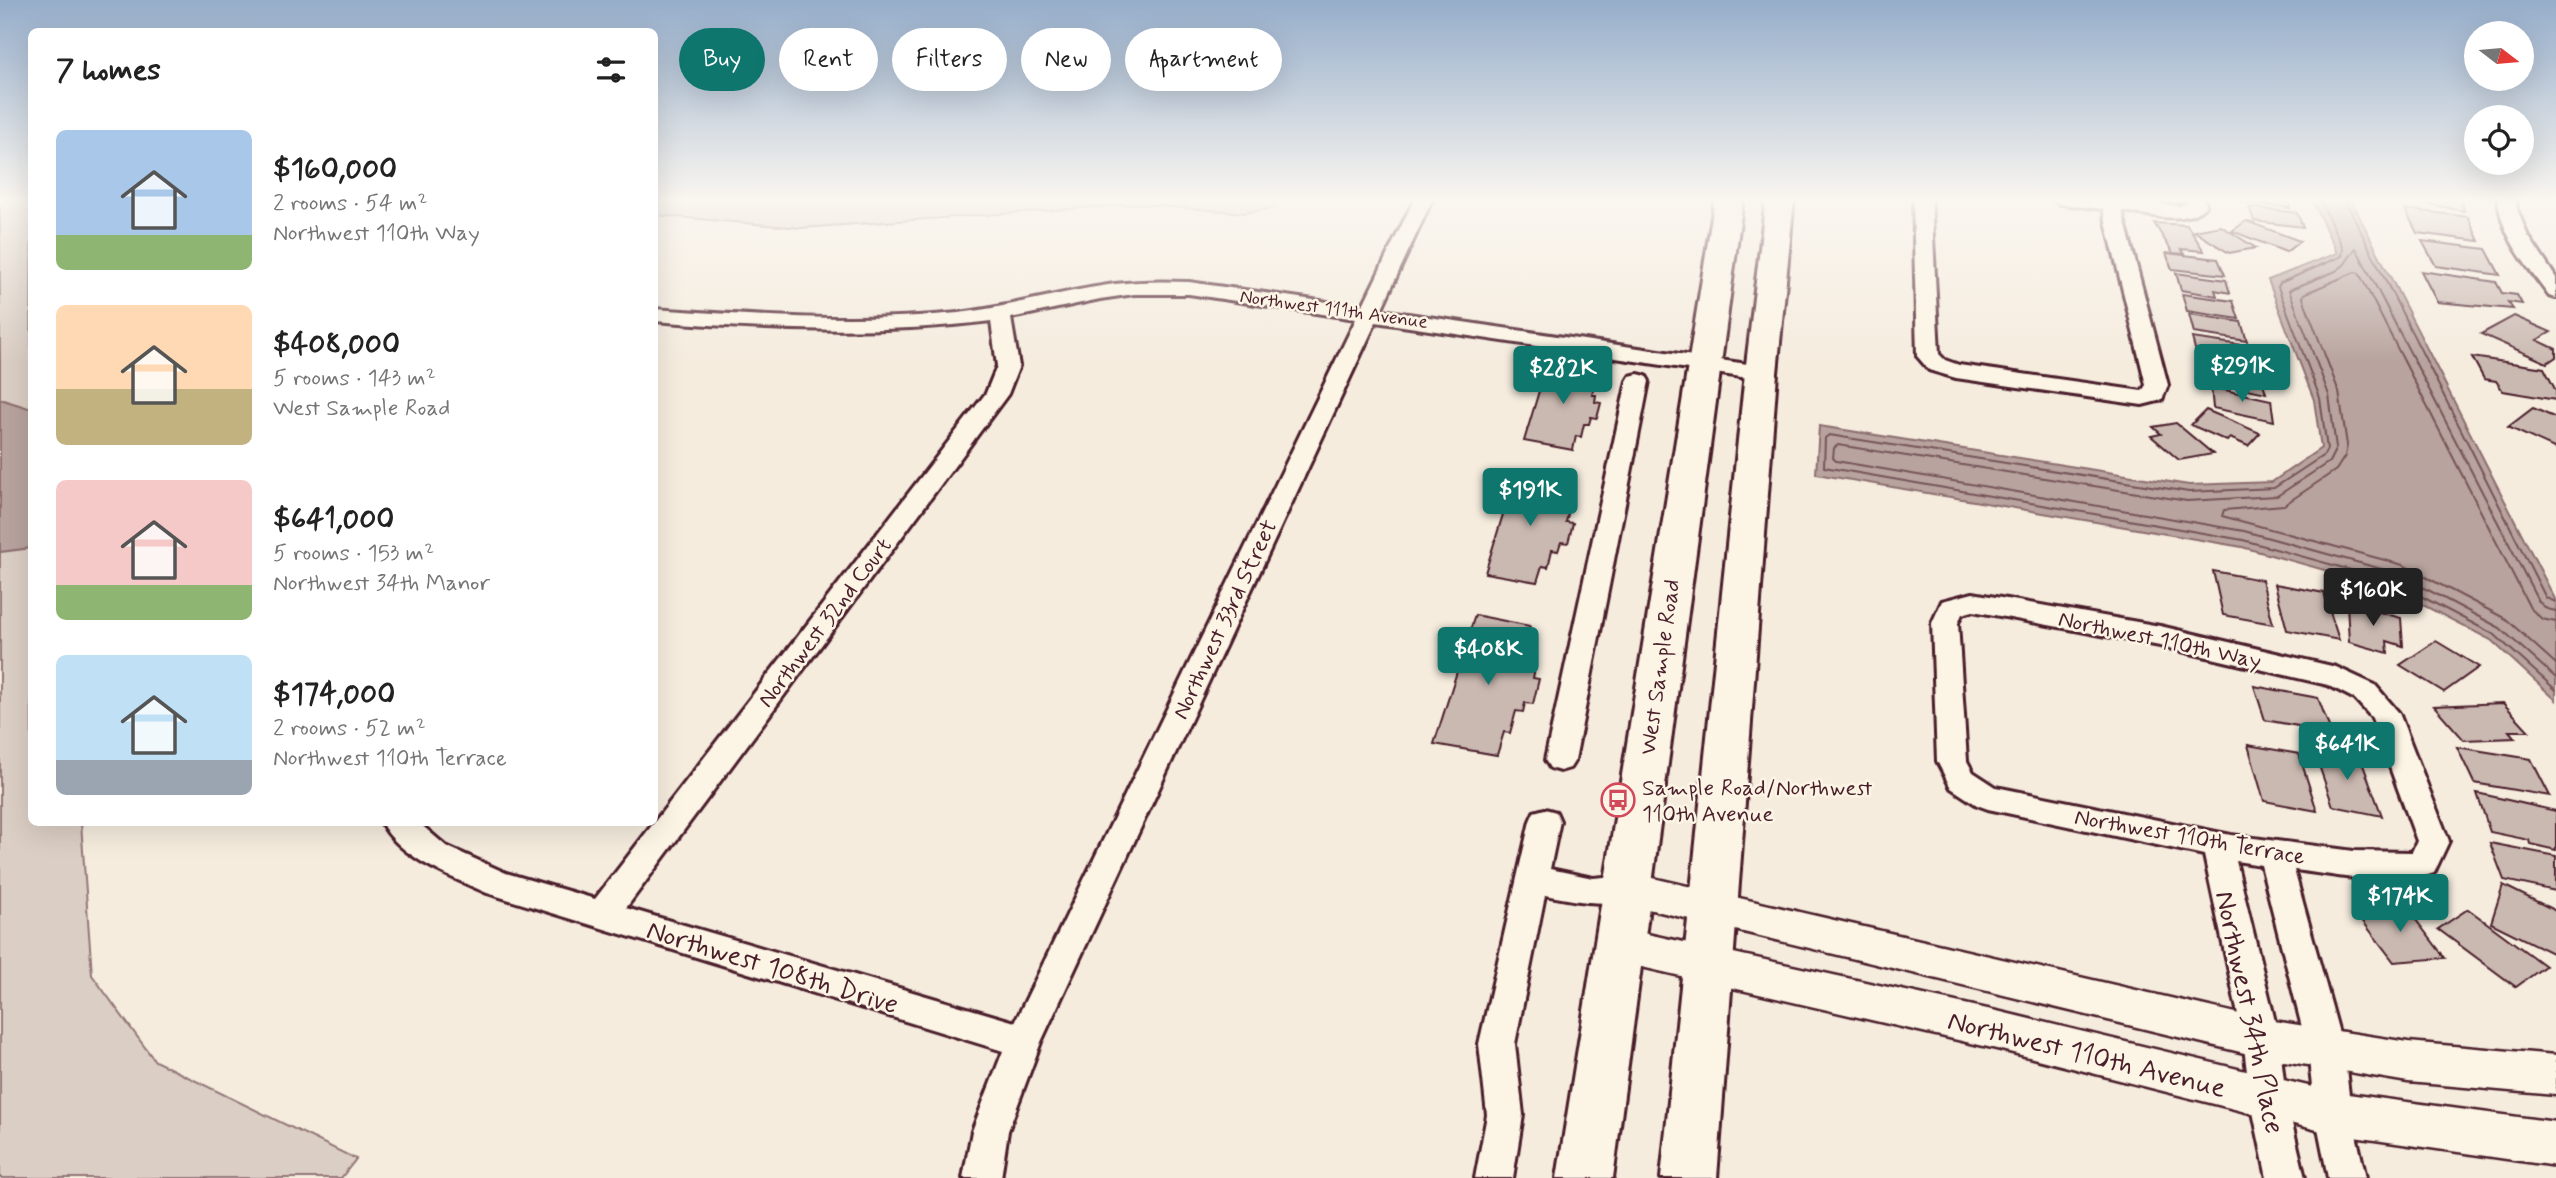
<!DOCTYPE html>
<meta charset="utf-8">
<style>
:root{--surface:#fff;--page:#f6f6f6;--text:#222;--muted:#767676;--accent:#0f766e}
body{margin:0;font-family:Mynerve,sans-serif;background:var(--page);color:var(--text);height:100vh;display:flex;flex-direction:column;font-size:26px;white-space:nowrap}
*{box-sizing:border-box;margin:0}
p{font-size:23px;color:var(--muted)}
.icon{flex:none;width:38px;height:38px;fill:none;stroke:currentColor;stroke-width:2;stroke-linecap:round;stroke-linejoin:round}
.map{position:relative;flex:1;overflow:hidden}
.sheet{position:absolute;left:28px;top:28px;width:630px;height:798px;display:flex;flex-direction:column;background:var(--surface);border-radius:10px;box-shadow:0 7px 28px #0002}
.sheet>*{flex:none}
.banner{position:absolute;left:679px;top:28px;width:665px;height:63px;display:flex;gap:14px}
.needle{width:46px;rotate:106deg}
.tools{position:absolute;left:2464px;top:21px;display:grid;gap:14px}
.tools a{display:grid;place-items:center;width:70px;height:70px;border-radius:50%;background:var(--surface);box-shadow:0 7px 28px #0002;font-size:35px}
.price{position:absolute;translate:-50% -60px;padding:0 16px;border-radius:7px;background:var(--accent);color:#fff;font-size:23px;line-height:46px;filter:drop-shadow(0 2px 4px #0008)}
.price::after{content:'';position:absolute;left:50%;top:42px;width:21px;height:16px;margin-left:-10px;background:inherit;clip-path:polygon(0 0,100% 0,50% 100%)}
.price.selected{background:#222;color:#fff}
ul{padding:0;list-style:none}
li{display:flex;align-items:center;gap:21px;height:175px;padding:0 28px}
li span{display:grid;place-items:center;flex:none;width:196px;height:140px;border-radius:10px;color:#555}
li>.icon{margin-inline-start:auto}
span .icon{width:84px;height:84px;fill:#fffc;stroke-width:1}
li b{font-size:30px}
h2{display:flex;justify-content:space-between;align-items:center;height:84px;padding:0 28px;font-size:30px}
.pill{padding:0 24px;border-radius:32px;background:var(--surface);box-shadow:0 7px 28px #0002;font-size:24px;line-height:63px}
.pill.selected{background:var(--accent);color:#fff}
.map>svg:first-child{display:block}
</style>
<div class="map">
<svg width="2556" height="1178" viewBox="0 0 2556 1178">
<rect width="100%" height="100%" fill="#f5ecde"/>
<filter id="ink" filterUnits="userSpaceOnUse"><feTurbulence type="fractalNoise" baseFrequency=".0143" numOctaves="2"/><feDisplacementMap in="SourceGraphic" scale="14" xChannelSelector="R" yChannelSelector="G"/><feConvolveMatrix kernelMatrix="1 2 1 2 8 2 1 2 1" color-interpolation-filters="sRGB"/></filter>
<g filter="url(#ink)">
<g fill="#dbcec4" stroke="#927678" stroke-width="2">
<polygon points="6,198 31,198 32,822 81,823 92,975 155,1061 356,1159 341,1178 0,1178 0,207"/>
<polygon points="654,198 1278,198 1273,208 1244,213 1139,204 801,228 655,215"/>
</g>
<g fill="#b8a39e" stroke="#8c6e70" stroke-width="2">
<polygon points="2311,198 2350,198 2556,601 2556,700 2491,640 2392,589 2242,547 1816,474 1819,426 2189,485 2272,482 2321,448 2314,400 2268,280 2337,253"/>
<polygon points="0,399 32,409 31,548 0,552"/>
</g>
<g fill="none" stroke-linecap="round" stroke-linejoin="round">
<g stroke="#765459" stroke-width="2">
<polyline points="2319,198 2343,248 2342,256 2280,283 2278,287 2320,398 2327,449 2324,455 2274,488 2189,492 1829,435 1825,438 1824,467 2243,540 2394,582 2495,635 2556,690"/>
<polyline points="2344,198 2546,598 2556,602"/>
<polyline points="2556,611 2547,609 2539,602 2356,248 2344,265 2336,271 2289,290 2329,395 2336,448 2329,462 2277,496 2187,501 1838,445 1834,448 1833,458 1836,461 2244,531 2396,573 2500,628 2556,678"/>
<polyline points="2556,622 2542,619 2530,608 2359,273 2355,272 2304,294 2303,298 2339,392 2347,445 2345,456 2336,470 2284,505 2224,510 2222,516 2403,565 2506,619 2556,664"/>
</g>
</g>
<g fill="#cab9b1" stroke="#4a1f2b" stroke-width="2">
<polygon points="2240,198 2286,198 2290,208 2242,202"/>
<polygon points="2412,198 2461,198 2464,211 2413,201"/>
<polygon points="2249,207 2297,213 2303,227 2254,221"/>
<polygon points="2405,209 2468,217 2479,241 2417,233"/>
<polygon points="2246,221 2300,241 2286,252 2232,231"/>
<polygon points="2154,223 2187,225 2204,251 2181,249 2185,254 2173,253"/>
<polygon points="2221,226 2256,248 2229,253 2194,231"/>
<polygon points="2422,241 2486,249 2500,275 2436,266"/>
<polygon points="2166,253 2218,259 2225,275 2172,269"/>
<polygon points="2421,271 2496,282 2502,293 2517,295 2522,304 2508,302 2513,309 2437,302"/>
<polygon points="2176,273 2226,280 2230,293 2215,290 2217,296 2181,290"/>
<polygon points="2182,294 2233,301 2239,319 2187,311"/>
<polygon points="2189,314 2241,322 2247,341 2194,333"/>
<polygon points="2514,316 2551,332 2537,340 2556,349 2556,357 2547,363 2481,334"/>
<polygon points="2192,338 2248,346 2255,365 2197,356"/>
<polygon points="2472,357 2544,368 2556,391 2556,400 2503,391 2496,381 2484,379"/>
<polygon points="1548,361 1593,368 1590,381 1595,382 1592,395 1596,395 1595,402 1601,403 1597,418 1591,417 1589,424 1584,424 1581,437 1576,436 1573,450 1524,441"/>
<polygon points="2200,361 2259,370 2266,393 2206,380"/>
<polygon points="2211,387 2271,400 2274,421 2213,408"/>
<polygon points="2533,408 2556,418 2556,449 2508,427"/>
<polygon points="2206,410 2260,433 2248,446 2230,438 2227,441 2191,425"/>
<polygon points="2176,423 2213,454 2179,460 2151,436 2161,434 2153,427"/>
<polygon points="1516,472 1565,482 1561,496 1567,496 1563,513 1568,514 1566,522 1573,523 1568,543 1561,542 1558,551 1552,550 1548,567 1542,566 1537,582 1485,573"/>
<polygon points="2213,571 2262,580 2273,624 2223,615"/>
<polygon points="2275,584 2324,593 2339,640 2287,630"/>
<polygon points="2347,603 2401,618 2403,646 2387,641 2388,653 2349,642"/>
<polygon points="1475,615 1530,626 1525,646 1531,648 1527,666 1535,668 1533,678 1539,679 1533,704 1525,703 1523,712 1516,711 1510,733 1504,732 1497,755 1434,744"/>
<polygon points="2436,641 2479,667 2444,692 2400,665"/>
<polygon points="2254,686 2318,698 2331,732 2265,720"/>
<polygon points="2503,703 2529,731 2509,731 2515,738 2464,740 2434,706"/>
<polygon points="2248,745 2299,754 2317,811 2264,801"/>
<polygon points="2457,747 2531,759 2550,796 2474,783"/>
<polygon points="2313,748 2360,757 2382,816 2333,806"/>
<polygon points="2477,793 2556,811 2556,850 2530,844 2529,840 2490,832"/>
<polygon points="2490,843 2556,856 2556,891 2504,880"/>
<polygon points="2503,885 2556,911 2556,955 2491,923"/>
<polygon points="2406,907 2445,958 2394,962 2355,911"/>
<polygon points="2468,909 2545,966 2516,987 2438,929"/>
</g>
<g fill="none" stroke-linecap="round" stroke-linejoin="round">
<defs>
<g id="minor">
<path d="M1415,198H1433L1381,310L1761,366L1769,368L1772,373L1769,378L1761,380L1376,322L1041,1042L1008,1131L1001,1178H963L972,1131L1003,1051L487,893C452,877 399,858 381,822H418L446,846L506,873L595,899L986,393L997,366L991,321C878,335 767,330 654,321V309C755,316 857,323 958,313C1011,307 1062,291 1115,284C1139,281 1164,281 1189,282L1362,307ZM1134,294H1189L1356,319L1015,1022L626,908L1008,394L1019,366L1011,318L1100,299Z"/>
<path d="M1913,198H1931L1939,354L1945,360L1959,365L2142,391L2146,385L2103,209L2060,204L2051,198H2108L2179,206L2187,203L2185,198H2203L2206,205C2188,227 2147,214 2122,211L2168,385L2162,400L2142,405L1956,378L1929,370L1917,356Z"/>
<path d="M2498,198H2516L2517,209L2527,234L2556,278V298L2549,296C2528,267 2500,235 2498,198Z"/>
<polygon points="1638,374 1646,376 1649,381 1575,760 1570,768 1560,771 1550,768 1545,760 1627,381 1630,376"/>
<path d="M1973,593L2160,626L2336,667L2375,685L2399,713L2449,841L2434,873C2391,888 2338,875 2294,870L2344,1051L2351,1113L2366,1178H2328L2315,1113L2308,1051L2261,865L2236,861L2279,1038L2286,1098L2305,1178H2267L2250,1098L2243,1038L2204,855L1988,809L1977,805L1951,788L1937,761L1932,623L1942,601ZM1973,611L2160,646L2328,685L2355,699L2372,718L2417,841L2412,852L2354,851L2231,835L1996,787L1973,772L1967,761L1958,623L1962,614Z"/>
<path d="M1545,809L1556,812L1560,821L1550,869L1593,878L1627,875L1638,879L1643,888L1638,897C1607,908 1577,901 1545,895L1515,1044L1523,1115L1513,1178H1475L1487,1115L1479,1044L1530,821L1534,812Z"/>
</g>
<g id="tertiary">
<polygon points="1627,872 2261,1019 2408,1042 2556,1055 2556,1095 2408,1082 2261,1057 1627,904 1613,899 1608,888 1613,877"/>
<polygon points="1620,928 2001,1012 2333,1092 2556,1122 2556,1166 2333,1134 2001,1050 1620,962 1606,957 1600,945 1606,933"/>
</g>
<g id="primary">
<polygon points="1715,198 1743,198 1613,1178 1557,1178"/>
<polygon points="1766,198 1794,198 1777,373 1717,1178 1661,1178 1745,373"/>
</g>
</defs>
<use href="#minor" stroke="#4a1f2b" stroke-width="6"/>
<use href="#tertiary" stroke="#4a1f2b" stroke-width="5"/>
<use href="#primary" stroke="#4a1f2b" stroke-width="6"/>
<use href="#minor" fill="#fcf5e5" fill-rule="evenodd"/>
<use href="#tertiary" fill="#fcf5e5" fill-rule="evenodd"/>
<use href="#primary" fill="#fcf5e5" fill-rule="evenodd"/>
</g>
</g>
<linearGradient id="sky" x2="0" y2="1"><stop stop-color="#95adca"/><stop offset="0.55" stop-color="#faf6f0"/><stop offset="1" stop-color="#faf6f0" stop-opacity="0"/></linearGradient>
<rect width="2556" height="363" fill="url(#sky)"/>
<defs>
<symbol id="bus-ring" viewBox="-11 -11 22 22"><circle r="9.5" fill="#fcf5e5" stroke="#d1495b" stroke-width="1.5"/><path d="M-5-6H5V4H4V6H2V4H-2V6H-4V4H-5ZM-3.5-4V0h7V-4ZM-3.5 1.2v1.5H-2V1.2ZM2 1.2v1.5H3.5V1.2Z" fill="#d1495b"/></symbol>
</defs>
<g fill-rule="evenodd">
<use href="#bus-ring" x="1599" y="781" width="38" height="38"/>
</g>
<g text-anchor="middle" stroke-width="5" stroke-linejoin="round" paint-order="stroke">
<g font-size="19" fill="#4a1f2b" stroke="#fcf5e5">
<text transform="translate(1334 308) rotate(8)" y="7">Northwest 111th Avenue</text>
</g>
<g font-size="23" fill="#4a1f2b" stroke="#fcf5e5">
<text transform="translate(1224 619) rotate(-65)" y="8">Northwest 33rd Street</text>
<text transform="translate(824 622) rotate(-53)" y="8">Northwest 32nd Court</text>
<text transform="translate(2160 639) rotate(12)" y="8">Northwest 110th Way</text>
<text transform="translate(1659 667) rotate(-82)" y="8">West Sample Road</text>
<text transform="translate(2190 836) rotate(10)" y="8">Northwest 110th Terrace</text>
</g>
<g font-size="23" fill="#4a1f2b" stroke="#fcf5e5" text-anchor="start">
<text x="1642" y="795">Sample Road/Northwest<tspan x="1642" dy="26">110th Avenue</tspan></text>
</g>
<g font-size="28" fill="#4a1f2b" stroke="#fcf5e5">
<text transform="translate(773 966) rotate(17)" y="10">Northwest 108th Drive</text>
<text transform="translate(2251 1012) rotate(78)" y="10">Northwest 34th Place</text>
<text transform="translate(2087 1053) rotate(14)" y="10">Northwest 110th Avenue</text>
</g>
</g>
</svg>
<div class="tools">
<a><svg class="needle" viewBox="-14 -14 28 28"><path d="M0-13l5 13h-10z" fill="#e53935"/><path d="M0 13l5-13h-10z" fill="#767676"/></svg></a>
<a><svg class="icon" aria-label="locate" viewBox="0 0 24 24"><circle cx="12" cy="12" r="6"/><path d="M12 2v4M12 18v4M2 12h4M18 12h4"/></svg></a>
</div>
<b class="price" style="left:2242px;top:404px">$291K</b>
<b class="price" style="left:1563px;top:406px">$282K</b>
<b class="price" style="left:1530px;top:528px">$191K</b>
<b class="price selected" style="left:2373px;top:628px">$160K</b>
<b class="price" style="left:1488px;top:687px">$408K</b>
<b class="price" style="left:2347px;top:782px">$641K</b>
<b class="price" style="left:2400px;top:934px">$174K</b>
<div class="banner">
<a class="pill selected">Buy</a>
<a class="pill">Rent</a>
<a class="pill">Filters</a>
<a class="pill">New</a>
<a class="pill">Apartment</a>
</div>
<section class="sheet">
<h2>7 homes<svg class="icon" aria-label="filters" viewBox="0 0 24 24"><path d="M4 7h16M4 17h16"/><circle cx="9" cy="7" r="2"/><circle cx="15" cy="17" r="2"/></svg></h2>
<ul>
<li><span style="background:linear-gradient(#a9c7e8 75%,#8fb573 0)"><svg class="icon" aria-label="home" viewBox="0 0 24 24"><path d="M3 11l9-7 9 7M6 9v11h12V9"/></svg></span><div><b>$160,000</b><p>2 rooms · 54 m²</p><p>Northwest 110th Way</p></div></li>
<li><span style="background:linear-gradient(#ffd9b3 60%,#c2b280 0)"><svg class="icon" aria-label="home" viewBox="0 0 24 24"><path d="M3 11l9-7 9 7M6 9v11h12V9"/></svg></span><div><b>$408,000</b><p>5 rooms · 143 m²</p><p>West Sample Road</p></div></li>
<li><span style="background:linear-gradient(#f6c9c9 75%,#8fb573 0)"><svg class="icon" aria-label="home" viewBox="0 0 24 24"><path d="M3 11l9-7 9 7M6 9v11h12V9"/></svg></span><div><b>$641,000</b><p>5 rooms · 153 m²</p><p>Northwest 34th Manor</p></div></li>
<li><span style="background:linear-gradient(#bfe0f5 75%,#9aa5b1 0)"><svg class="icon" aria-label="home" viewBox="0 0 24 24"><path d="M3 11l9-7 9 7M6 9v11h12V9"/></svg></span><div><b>$174,000</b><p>2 rooms · 52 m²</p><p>Northwest 110th Terrace</p></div></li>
</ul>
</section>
</div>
